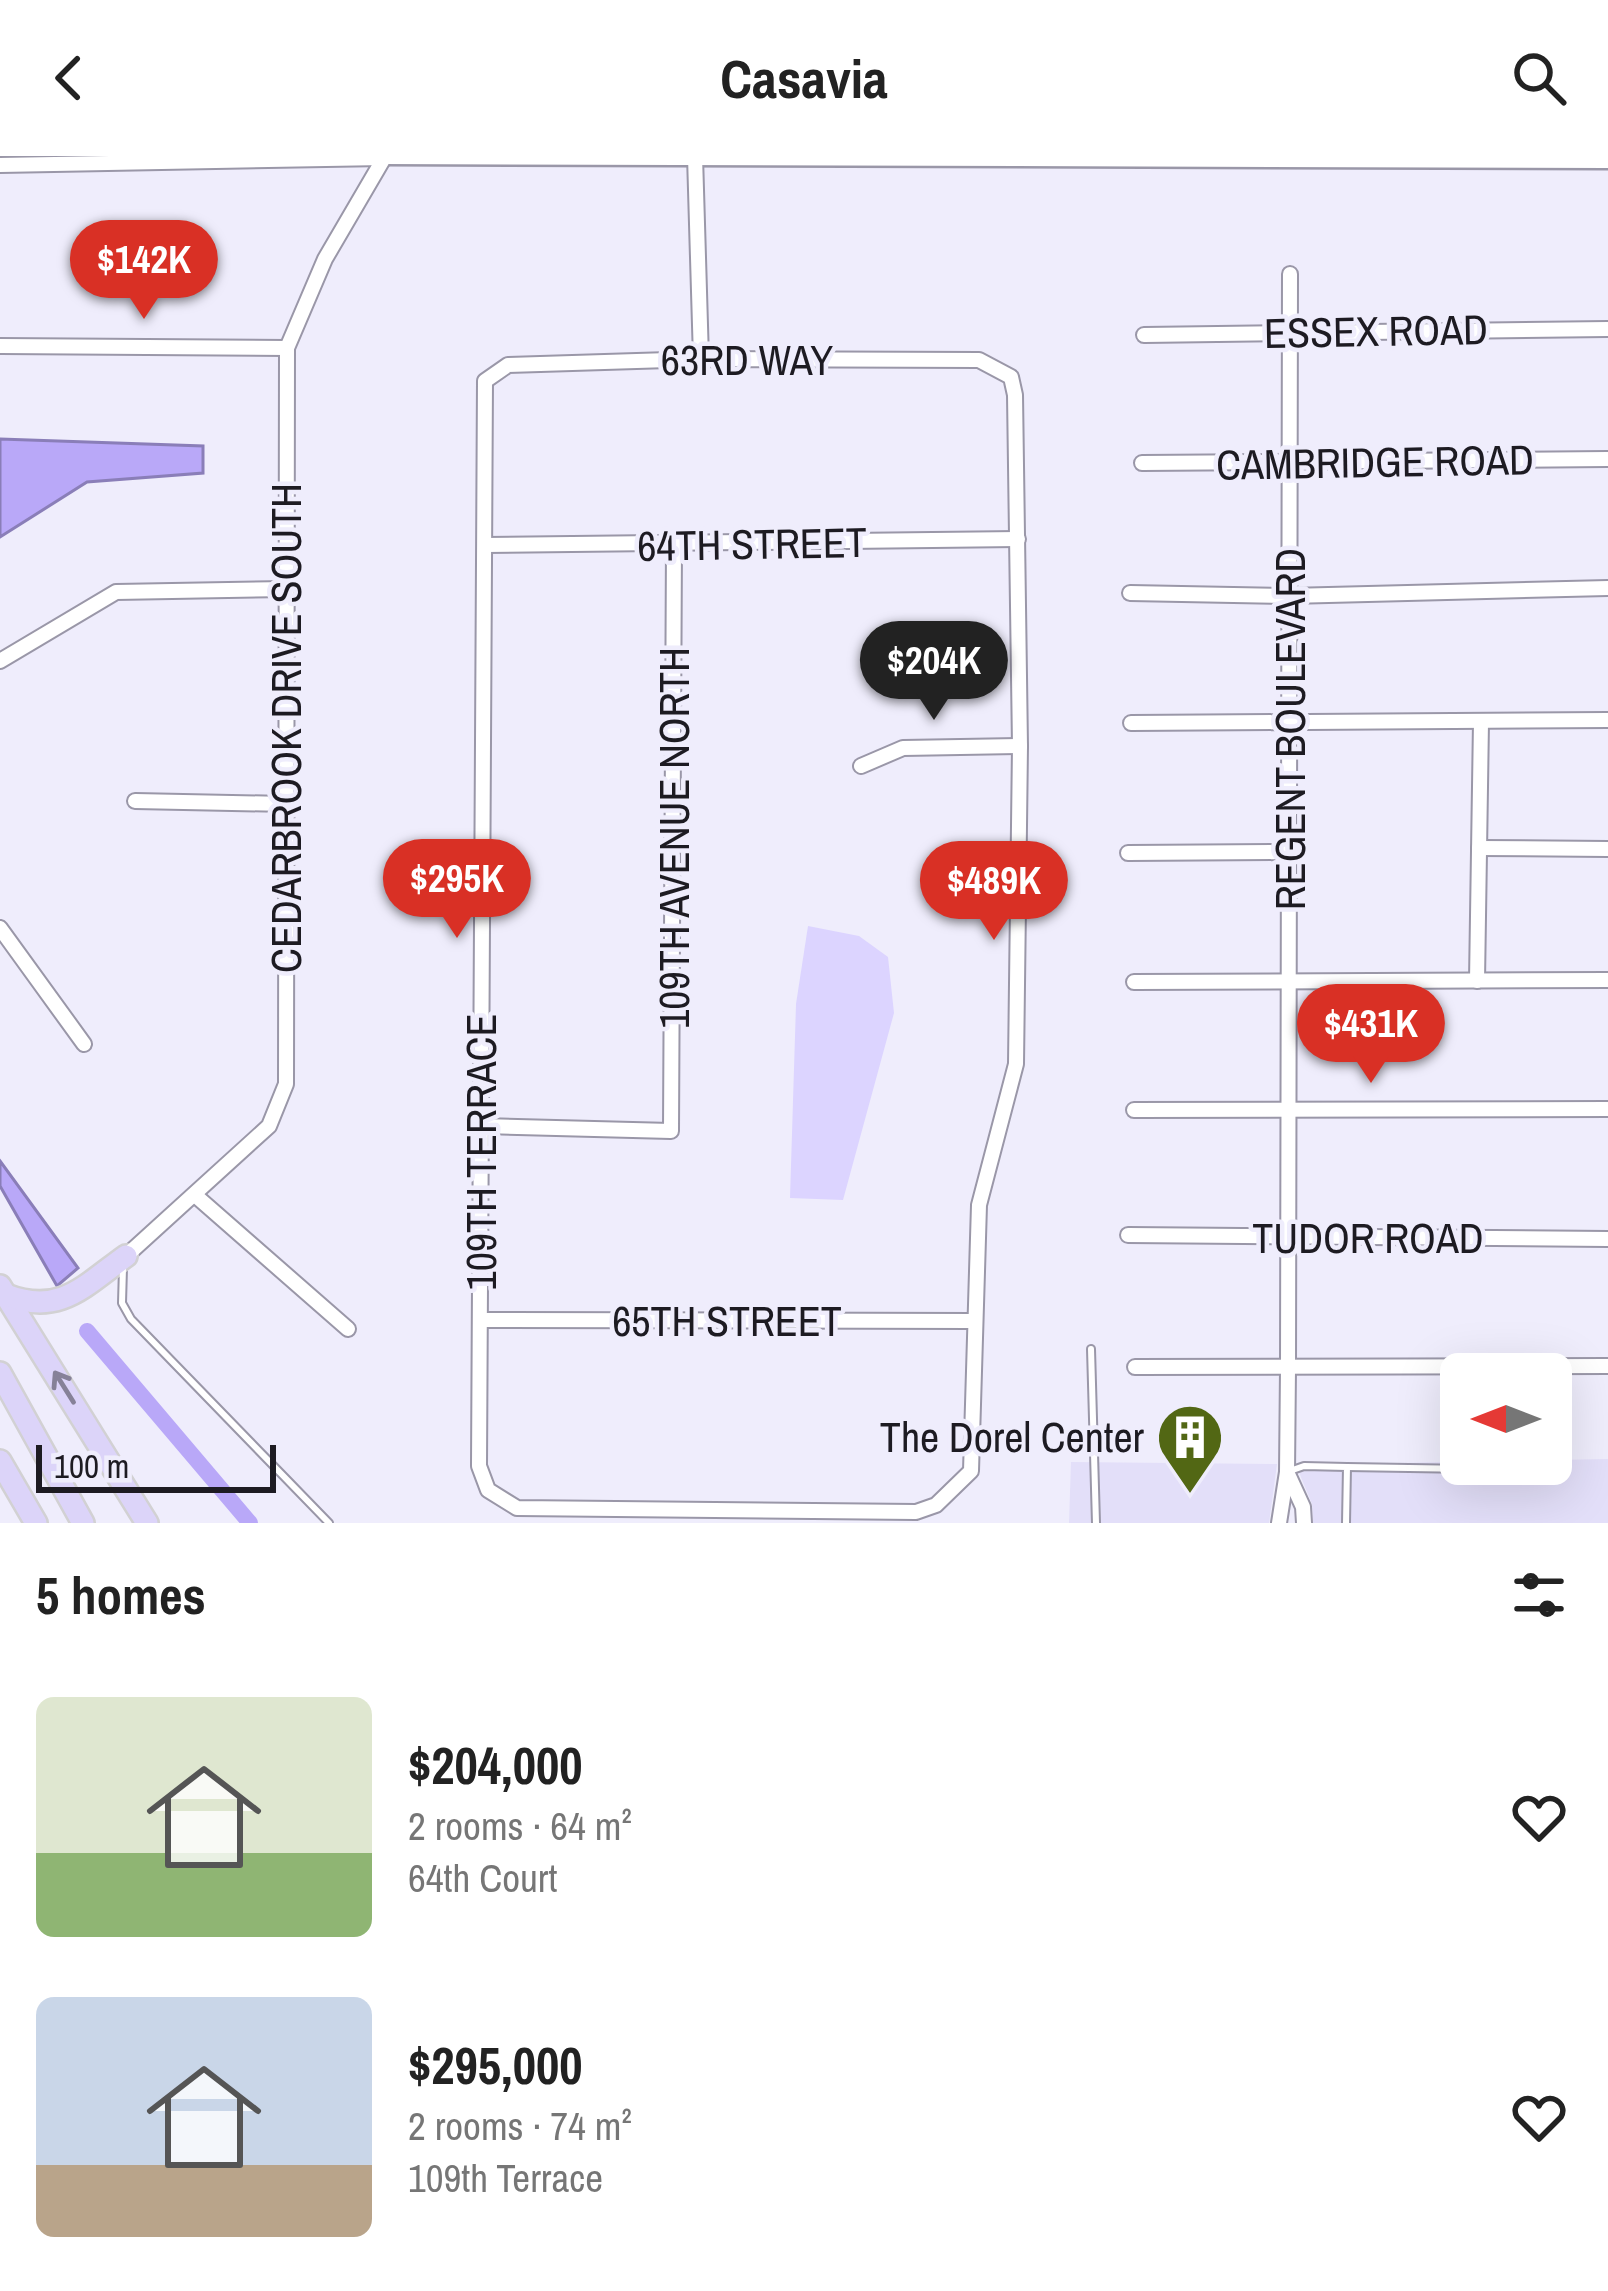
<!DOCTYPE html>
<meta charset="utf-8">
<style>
:root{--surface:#fff;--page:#f2f2f2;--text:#222;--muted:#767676;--accent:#d93025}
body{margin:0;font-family:"Archivo Narrow",sans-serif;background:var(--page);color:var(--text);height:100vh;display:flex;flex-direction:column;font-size:45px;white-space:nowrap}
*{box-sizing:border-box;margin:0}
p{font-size:39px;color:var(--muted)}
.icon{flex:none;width:66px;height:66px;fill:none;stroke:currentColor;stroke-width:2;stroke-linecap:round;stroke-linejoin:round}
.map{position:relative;height:1367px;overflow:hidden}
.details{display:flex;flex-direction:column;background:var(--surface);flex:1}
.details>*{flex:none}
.needle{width:78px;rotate:270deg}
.fabs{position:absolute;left:1440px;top:1197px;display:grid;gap:24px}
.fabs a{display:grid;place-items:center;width:132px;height:132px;border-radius:18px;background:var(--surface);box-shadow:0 12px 48px #0002;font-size:60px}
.scale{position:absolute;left:36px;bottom:30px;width:240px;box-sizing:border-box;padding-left:12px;border:6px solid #1d1b22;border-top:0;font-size:33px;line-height:42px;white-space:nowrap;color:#1d1b22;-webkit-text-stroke:9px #efedfc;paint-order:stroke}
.price{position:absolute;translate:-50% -102px;padding:0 27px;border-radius:42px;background:var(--accent);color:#fff;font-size:39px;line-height:78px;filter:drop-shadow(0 3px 6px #0008)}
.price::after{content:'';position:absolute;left:50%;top:72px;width:36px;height:27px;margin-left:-18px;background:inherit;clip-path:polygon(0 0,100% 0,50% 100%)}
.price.current{background:#222;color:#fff}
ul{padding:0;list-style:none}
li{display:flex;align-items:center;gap:36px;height:300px;padding:0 36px}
li span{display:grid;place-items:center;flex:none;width:336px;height:240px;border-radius:18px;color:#555}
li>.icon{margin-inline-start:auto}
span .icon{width:144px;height:144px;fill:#fffc;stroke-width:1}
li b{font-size:51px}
h2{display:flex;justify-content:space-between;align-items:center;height:144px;padding:0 36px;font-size:51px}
header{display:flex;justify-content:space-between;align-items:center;height:156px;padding:0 36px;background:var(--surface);font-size:54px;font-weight:700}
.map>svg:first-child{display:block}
</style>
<header><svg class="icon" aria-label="back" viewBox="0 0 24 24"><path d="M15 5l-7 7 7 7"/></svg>Casavia<svg class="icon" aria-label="search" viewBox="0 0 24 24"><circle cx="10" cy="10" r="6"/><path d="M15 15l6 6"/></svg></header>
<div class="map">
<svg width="1608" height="1367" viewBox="0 0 1608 1367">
<rect width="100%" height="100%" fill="#efedfc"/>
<g fill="#e3dff9">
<polygon points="1608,1303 1608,1367 1313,1367 1312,1348 1296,1309"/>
<polygon points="1071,1306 1277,1308 1269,1367 1069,1367"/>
</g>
<polygon fill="#dcd4ff" points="808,770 859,780 888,801 894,857 843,1044 790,1042 796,848"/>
<g fill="#b9a8f8" stroke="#8a7eb8" stroke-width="3">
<polygon points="0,283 203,290 203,317 87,326 0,381"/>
<polygon points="0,1005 78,1112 57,1130 0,1030"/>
</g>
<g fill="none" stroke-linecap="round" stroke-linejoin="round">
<polyline stroke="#b9a8f8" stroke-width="16" points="87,1175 250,1367"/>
<defs>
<g id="service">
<polyline points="123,1112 122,1147 131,1163 329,1367"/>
<polyline points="1091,1193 1096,1367"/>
<polyline points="1347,1311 1471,1313"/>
<polyline points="1287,1316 1304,1310 1347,1311 1346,1367"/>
</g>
<g id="minor">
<polyline points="695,0 701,203"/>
<polyline points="0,9 384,2"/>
<polyline points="1144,179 1608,173"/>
<polyline points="0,190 287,192"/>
<polygon points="701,203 979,204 1011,221 1015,239 1020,590 1016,908 979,1049 971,1315 936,1349 916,1356 517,1352 488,1334 479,1310 485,225 508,209"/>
<polyline points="1142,307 1608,303"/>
<polyline points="485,389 1018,383"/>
<polyline points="1130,437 1289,440 1608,432"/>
<polyline points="0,505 116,436 287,433"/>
<polyline points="1131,567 1608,564"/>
<polyline points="861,610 903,592 1020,590"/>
<polyline points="135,645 286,648"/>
<polyline points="1479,692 1608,693"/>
<polyline points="1128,697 1291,696"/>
<polyline points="0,772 84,888"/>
<polyline points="1477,825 1481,566"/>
<polyline points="1134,826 1608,824"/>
<polyline points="1134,954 1608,953"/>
<polyline points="484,970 671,975 674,389"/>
<polyline points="196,1040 348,1173"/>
<polyline points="1128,1079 1608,1083"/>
<polyline points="126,1100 269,970 286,928 287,192 325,103 384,2"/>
<polyline points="480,1164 973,1165"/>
<polyline points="1135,1211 1608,1210"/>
<polyline points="1287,1316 1303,1351 1304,1367"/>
<polyline points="1279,1367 1287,1316 1288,1213 1290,118"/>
</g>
<polyline id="tertiary" points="384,0 1608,4"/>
<g id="primary">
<polyline points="0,1130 147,1367"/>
<path d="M6,1139C60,1160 84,1130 126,1100"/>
<polyline points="0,1217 83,1367"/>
<polyline points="0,1305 36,1367"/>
</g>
</defs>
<use href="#service" stroke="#9a97a8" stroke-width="10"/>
<use href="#minor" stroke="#9a97a8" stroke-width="18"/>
<use href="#tertiary" stroke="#9a97a8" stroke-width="21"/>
<use href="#primary" stroke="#d2d1d3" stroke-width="26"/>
<use href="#service" stroke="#fff" stroke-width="6"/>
<use href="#minor" stroke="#fff" stroke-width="14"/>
<use href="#tertiary" stroke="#fff" stroke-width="16"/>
<use href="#primary" stroke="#dcd4f9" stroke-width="21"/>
</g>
<defs><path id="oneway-shaft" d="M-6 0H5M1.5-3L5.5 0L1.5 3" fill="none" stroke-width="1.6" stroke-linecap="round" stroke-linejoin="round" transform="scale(3)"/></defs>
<use stroke="#868198" href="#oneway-shaft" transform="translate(64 1231) rotate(-122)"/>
<defs>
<symbol id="building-pin" viewBox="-11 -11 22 30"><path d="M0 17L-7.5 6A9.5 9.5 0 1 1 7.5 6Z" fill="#526714" stroke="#efedfc"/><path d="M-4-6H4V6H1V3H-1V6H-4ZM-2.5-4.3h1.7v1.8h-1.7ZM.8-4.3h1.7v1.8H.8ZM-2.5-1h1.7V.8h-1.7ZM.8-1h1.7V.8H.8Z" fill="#fff"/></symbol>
</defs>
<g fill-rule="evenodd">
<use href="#building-pin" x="1152" y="1243" width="76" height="104"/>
</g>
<g text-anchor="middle" stroke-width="9" stroke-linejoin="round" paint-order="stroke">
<g font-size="42" fill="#1d1b22" stroke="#efedfc">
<text transform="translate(1376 175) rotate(-1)" y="15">ESSEX ROAD</text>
<text x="747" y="219">63RD WAY</text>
<text transform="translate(1375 306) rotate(-1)" y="15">CAMBRIDGE ROAD</text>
<text transform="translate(752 388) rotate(-1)" y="15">64TH STREET</text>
<text transform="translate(286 572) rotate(-90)" y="15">CEDARBROOK DRIVE SOUTH</text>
<text transform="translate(1290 573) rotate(-90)" y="15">REGENT BOULEVARD</text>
<text transform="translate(674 682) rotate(-90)" y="15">109TH AVENUE NORTH</text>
<text transform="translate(481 996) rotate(-90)" y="15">109TH TERRACE</text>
<text x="1368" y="1097">TUDOR ROAD</text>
<text x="727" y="1180">65TH STREET</text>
</g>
<g font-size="42" fill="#1d1b22" stroke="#efedfc" text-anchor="end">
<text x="1144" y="1296">The Dorel Center</text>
</g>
</g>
</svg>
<div class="fabs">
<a><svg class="needle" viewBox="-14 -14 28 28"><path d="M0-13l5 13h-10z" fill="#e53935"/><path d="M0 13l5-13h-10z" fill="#767676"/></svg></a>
</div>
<div class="scale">100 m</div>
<b class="price" style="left:144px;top:166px">$142K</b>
<b class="price current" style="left:934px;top:567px">$204K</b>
<b class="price" style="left:457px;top:785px">$295K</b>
<b class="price" style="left:994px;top:787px">$489K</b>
<b class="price" style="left:1371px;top:930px">$431K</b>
</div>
<section class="details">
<h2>5 homes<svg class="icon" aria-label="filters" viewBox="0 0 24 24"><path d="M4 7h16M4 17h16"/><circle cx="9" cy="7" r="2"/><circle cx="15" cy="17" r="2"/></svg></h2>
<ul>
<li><span style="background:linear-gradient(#dfe7d0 65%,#8fb573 0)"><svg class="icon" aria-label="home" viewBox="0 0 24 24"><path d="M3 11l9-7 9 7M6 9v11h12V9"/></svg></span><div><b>$204,000</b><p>2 rooms · 64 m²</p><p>64th Court</p></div><svg class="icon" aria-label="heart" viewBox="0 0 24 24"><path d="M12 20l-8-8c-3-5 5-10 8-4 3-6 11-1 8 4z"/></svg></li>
<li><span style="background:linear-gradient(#c9d6e8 70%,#b9a48a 0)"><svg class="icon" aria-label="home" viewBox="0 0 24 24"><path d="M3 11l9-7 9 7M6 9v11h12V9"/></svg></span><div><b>$295,000</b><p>2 rooms · 74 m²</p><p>109th Terrace</p></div><svg class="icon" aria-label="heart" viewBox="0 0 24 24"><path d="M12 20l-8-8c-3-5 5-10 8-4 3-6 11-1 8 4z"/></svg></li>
</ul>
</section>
